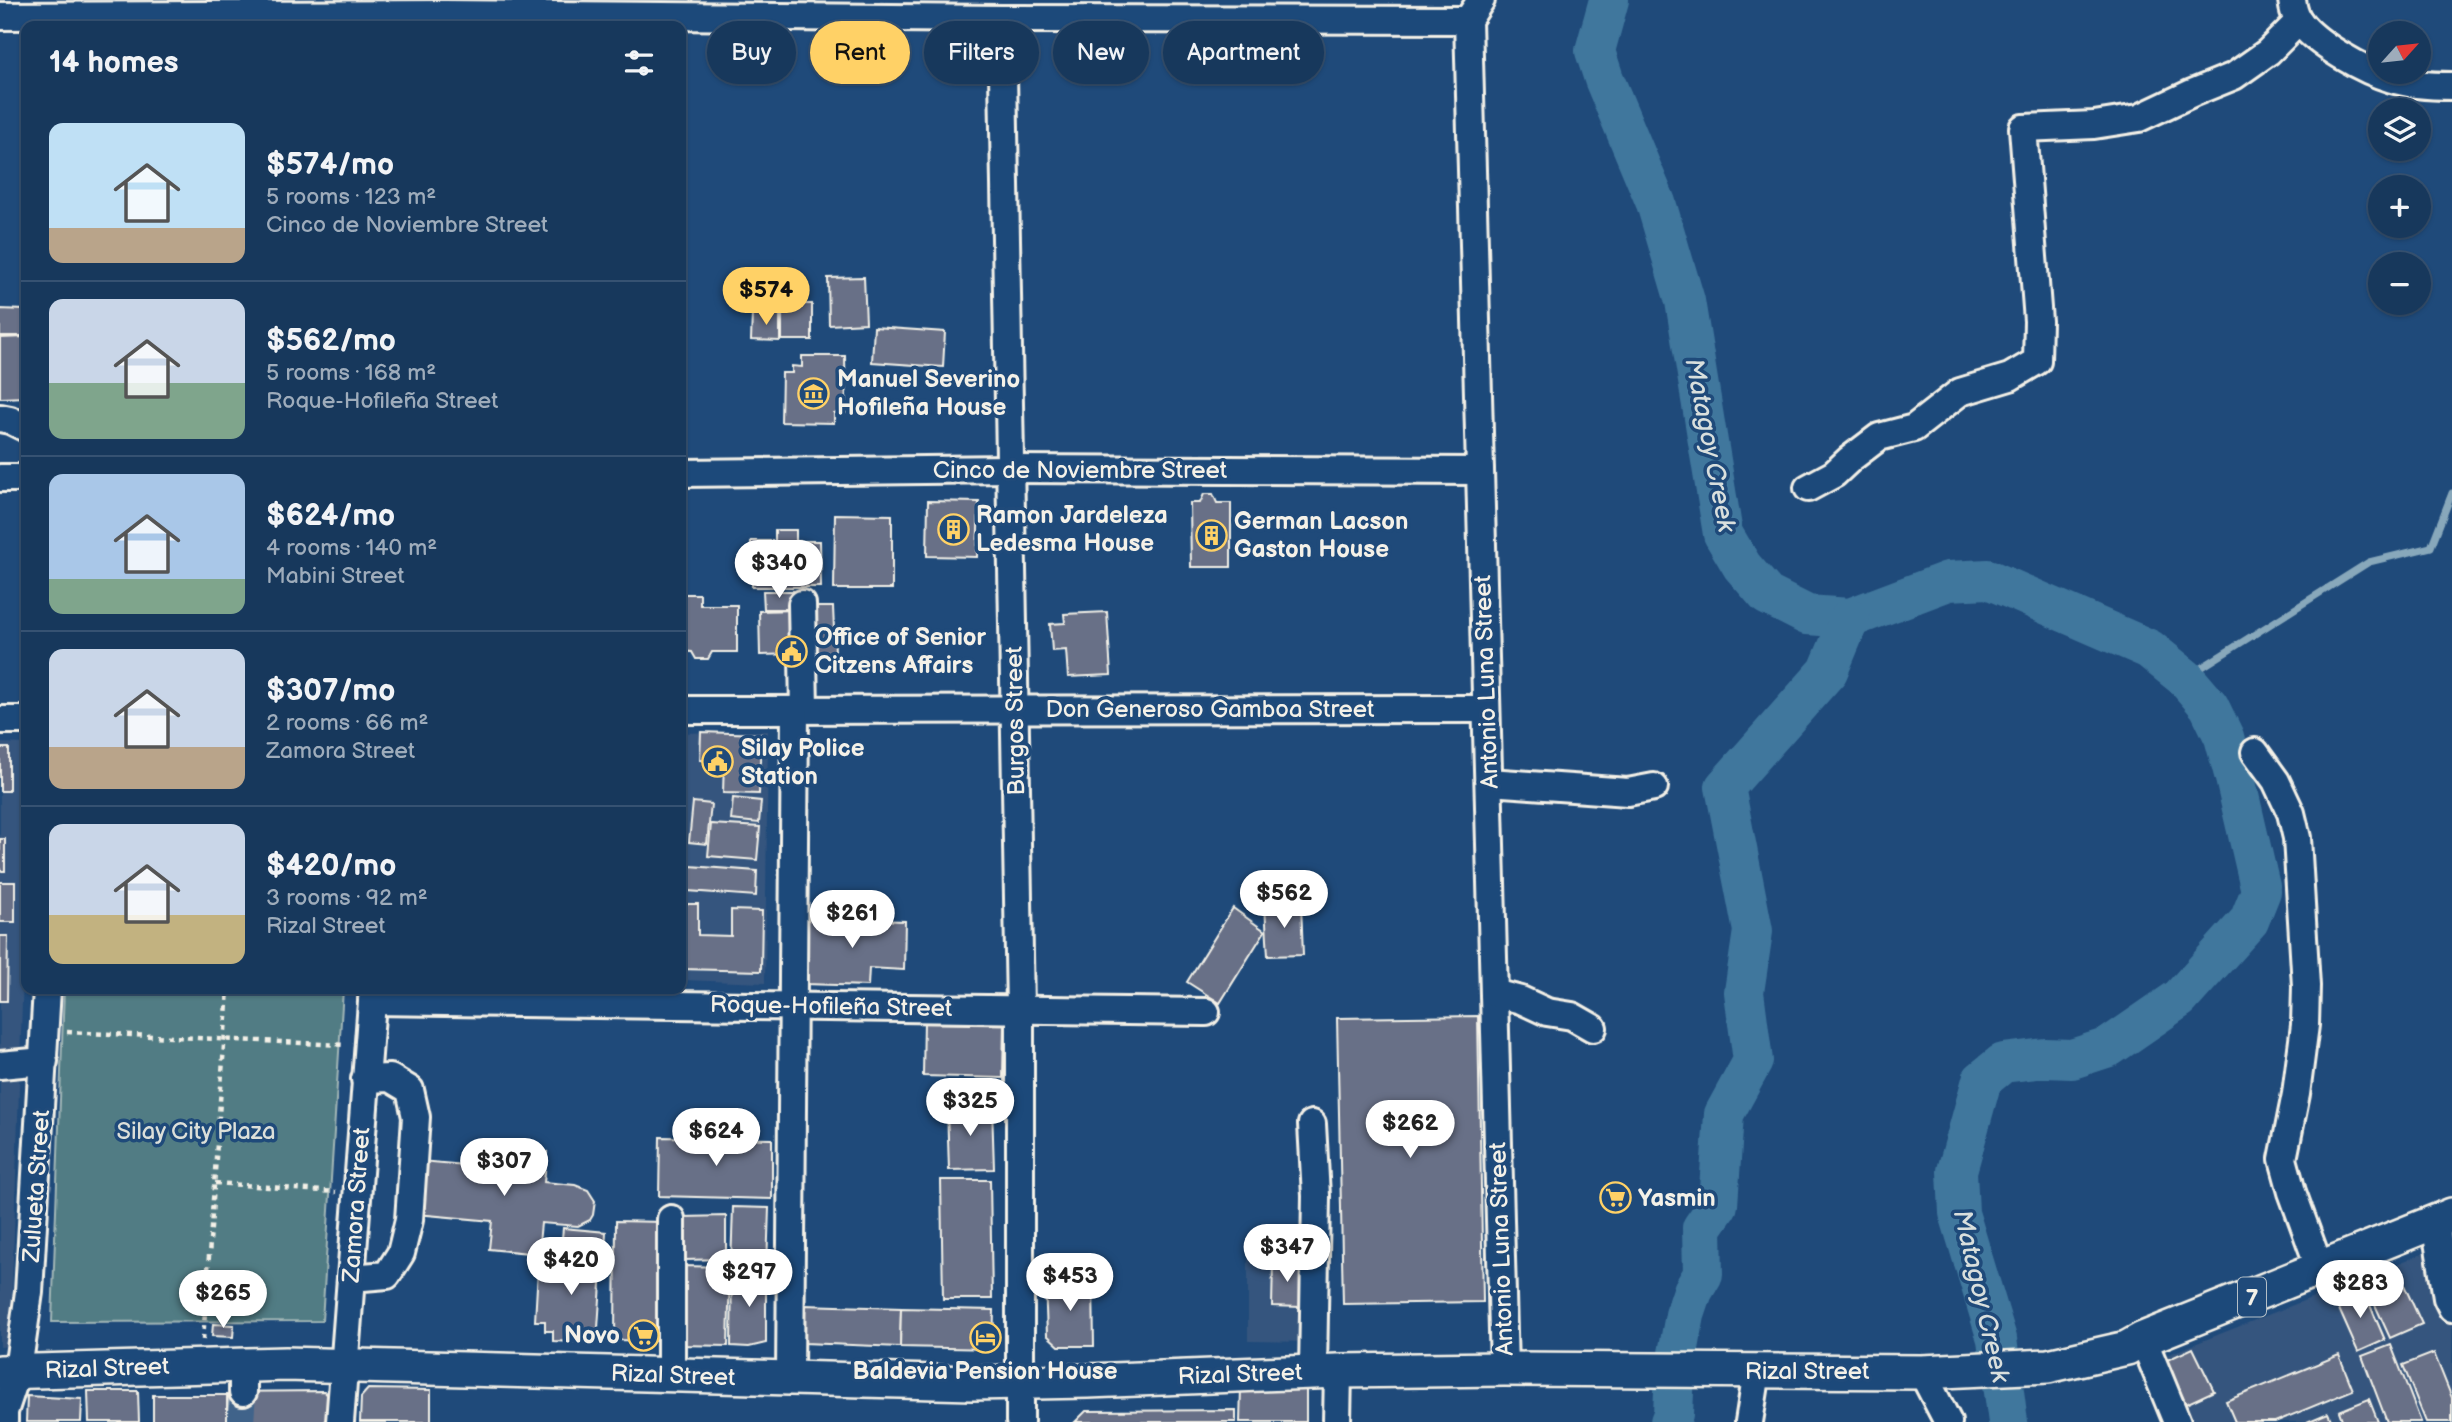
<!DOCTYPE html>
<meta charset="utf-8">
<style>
:root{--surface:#17385c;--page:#203f62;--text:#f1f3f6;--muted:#9eacbb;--line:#365272;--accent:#ffd166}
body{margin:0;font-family:"Balsamiq Sans",sans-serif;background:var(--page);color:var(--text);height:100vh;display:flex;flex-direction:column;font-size:26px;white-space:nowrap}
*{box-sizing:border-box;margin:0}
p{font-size:23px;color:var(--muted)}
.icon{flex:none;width:38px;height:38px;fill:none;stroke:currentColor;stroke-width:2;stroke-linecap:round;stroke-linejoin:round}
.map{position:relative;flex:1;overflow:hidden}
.sheet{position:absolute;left:21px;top:21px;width:665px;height:973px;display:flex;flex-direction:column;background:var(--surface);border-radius:14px;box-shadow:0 2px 5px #0004,0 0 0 2px var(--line)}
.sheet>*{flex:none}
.guide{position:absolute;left:707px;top:21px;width:665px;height:63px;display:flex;gap:14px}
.needle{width:46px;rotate:63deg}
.tools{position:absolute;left:2368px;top:21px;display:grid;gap:14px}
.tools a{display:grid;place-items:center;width:63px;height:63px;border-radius:50%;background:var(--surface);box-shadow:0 2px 5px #0004,0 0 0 2px var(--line);font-size:35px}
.price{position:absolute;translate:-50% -60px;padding:0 16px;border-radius:24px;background:#fff;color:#222;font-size:23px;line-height:46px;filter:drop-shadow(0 2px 4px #0008)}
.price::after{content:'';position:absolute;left:50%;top:42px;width:21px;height:16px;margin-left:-10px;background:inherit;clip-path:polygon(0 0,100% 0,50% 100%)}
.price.on{background:var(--accent);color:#111}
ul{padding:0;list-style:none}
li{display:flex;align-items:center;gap:21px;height:175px;padding:0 28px}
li+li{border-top:2px solid var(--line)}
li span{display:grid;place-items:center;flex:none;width:196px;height:140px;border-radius:14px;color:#555}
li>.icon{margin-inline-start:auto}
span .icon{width:84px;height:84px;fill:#fffc;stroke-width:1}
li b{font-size:30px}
h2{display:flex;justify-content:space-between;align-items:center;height:84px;padding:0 28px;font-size:30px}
.chip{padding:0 24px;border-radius:32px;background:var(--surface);box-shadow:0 2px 5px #0004,0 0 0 2px var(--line);font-size:24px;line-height:63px}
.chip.on{background:var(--accent);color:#111}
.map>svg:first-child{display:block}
</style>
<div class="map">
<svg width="2452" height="1422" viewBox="0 0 2452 1422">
<rect width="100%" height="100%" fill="#1f4a7a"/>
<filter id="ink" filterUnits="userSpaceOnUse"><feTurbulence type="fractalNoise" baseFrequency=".0143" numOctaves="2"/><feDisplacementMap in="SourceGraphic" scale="14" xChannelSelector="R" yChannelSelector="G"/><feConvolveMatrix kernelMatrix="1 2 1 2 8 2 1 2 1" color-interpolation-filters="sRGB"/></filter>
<g filter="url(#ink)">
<g fill="#35557e">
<polygon points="768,731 765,983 681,980 681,733"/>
<polygon points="0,743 26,744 26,889 10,1346 0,1347"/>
<polygon points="1248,1240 1312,1240 1312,1342 1248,1341"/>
<polygon points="2452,1242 2452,1422 2185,1422 2164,1376 2167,1355"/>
</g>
<polygon fill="#517c84" stroke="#a2b6b6" stroke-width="2" points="64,989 343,989 322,1321 52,1322"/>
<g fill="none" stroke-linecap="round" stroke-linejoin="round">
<polyline stroke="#88a8bb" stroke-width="7" points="2185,678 2369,562 2431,547 2452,493"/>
<g stroke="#40779d" stroke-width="40">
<polyline points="1609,0 1595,51 1604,79 1656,203 1685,301 1723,534 1742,566 1767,595 1807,615 1850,618 1948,581 1988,579 2149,649 2185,678 2209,706 2224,737 2235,778 2261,891 2249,921 2180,998 2109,1047 2072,1059 2045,1058 2003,1063 1982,1080 1957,1171 1959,1213 1997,1339 2008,1422"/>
<polyline points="1670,1422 1673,1414 1675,1370 1685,1315 1693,1291 1703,1274 1702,1228 1718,1205 1724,1114 1753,1061 1744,992 1753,931 1725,787 1828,671 1850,618"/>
</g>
</g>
<g fill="#677087" stroke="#f4f1e8" stroke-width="2">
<polygon points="864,277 866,323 829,325 828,278"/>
<rect x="782" y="304" width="30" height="36"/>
<polygon points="0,309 25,310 24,336 0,336"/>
<polygon points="752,314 780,314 780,341 751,340"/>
<polygon points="874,327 945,332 943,367 872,362"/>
<polygon points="26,337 26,397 0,398 0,338"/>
<polygon points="802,356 845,356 846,413 834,413 834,423 781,422 782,373 792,373 792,366 802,367"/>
<polygon points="1204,494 1213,494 1217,503 1231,503 1231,567 1191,567 1190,503 1200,503"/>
<polygon points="928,501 979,502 977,557 927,556"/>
<polygon points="835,514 892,515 892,589 834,589"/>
<polygon points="775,530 796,530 796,541 820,541 821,587 752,587 751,541 775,541"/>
<polygon points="763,591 794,591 795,609 764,609"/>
<polygon points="681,594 700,594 700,605 737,605 737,652 712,652 708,659 696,659 692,652 681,651"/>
<polygon points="811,607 833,607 835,652 812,652"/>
<polygon points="796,610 797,654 760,655 759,611"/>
<polygon points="1107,612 1111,675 1068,677 1066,650 1052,651 1050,624 1065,623 1064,614"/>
<polygon points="701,732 761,734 759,794 723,793 724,761 700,760"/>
<rect x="0" y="748" width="9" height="43"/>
<polygon points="733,798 761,801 759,823 731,820"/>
<polygon points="693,802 711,804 707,844 689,842"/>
<polygon points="711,824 760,827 757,860 708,856"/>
<rect x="0" y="839" width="5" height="32"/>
<polygon points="690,866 757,871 756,896 688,891"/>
<rect x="0" y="882" width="15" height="40"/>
<polygon points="681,904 698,904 698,935 731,936 731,910 762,911 761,971 681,969"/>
<polygon points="1301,904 1303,955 1268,956 1265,906"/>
<polygon points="1233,908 1265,931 1220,1003 1187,982"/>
<polygon points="807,918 905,921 904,970 869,968 868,986 805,984"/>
<polygon points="0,936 8,936 7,1001 0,1001"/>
<polygon points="1478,1016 1483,1302 1343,1304 1337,1018"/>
<polygon points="924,1020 1004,1022 1003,1078 923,1076"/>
<polygon points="992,1106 994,1169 949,1170 947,1107"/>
<polygon points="660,1137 772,1139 772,1199 659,1196"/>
<polygon points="500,1147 547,1152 544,1182 575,1185 588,1190 595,1201 593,1215 590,1220 578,1226 541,1223 538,1254 489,1249 492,1221 417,1214 421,1161 498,1168"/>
<polygon points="941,1180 990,1180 992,1299 943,1299"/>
<polygon points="733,1207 769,1208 767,1267 731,1266"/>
<polygon points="726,1216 726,1259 684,1260 683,1217"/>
<polygon points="616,1221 664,1222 663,1341 615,1340"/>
<polygon points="563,1228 606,1232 605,1252 561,1248"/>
<polygon points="558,1251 603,1254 597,1343 553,1341 553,1331 545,1331 545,1321 535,1321 538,1269 549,1270 549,1259 558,1260"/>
<polygon points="1273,1261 1301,1261 1301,1307 1272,1306"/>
<polygon points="681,1266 730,1267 728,1346 680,1345"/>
<polygon points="2397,1270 2422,1324 2390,1338 2366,1285"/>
<polygon points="732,1272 766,1273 766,1343 749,1347 731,1346"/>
<polygon points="1045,1282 1093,1282 1094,1346 1059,1346 1047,1335"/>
<polygon points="2363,1289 2385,1340 2358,1352 2335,1300"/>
<polygon points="804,1305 901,1308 900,1347 804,1343"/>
<polygon points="901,1308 994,1310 993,1349 900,1347"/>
<polygon points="213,1324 234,1325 233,1337 212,1336"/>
<polygon points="2391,1345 2421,1422 2387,1422 2362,1356"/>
<polygon points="2193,1348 2214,1391 2186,1404 2165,1361"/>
<polygon points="2434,1353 2452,1398 2452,1422 2426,1422 2403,1365"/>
<polygon points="2339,1355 2353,1390 2275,1422 2235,1422 2226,1401"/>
<polygon points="1241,1388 1306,1389 1306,1422 1240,1422"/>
<polygon points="368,1389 431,1390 431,1422 360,1422 361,1397"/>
<polygon points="88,1391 138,1391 139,1422 89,1422"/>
<polygon points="324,1391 338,1407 337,1422 230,1422 229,1392"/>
<rect x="153" y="1395" width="74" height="27"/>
<polygon points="27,1396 82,1399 81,1422 26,1422"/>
<polygon points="2369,1399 2378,1422 2343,1422 2339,1411"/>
<polygon points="1236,1410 1236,1422 1075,1422 1086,1411"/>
<polygon points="2328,1413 2332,1422 2307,1422"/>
</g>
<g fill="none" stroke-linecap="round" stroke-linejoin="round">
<polyline stroke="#3f638a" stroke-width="26" stroke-dasharray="26 13" stroke-linecap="butt" points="241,1422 243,1392"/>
<defs>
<g id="minor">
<polyline points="1481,0 1468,20 1504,1369"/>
<path d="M2292,0C2293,8 2294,14 2299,21C2316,44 2364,71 2392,79C2410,85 2433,86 2452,86"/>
<polyline points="0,16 445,14 1002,19 1468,20"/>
<polyline points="1002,19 1020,1008 1020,1422"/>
<polyline points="0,418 10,420 26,428"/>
<polyline points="681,473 1010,469 1480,471"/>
<polyline points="0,478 26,478"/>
<polyline points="1808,488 1834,474 1850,459 1879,437 1914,428 1960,392 2010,377 2037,361 2038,321 2023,128 2094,125 2139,118 2192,93 2234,76 2268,52 2299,21"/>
<polyline points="802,604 804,709"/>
<polyline points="681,710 1486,709"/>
<polyline points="0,720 26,720"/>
<polyline points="2255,752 2276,781 2291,813 2297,838 2306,986 2305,1025 2296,1094 2283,1159 2292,1192 2320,1269"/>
<polyline points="1489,782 1628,792 1654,787"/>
<polyline points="1494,993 1521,1000 1547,1012 1572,1016 1593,1028"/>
<polyline points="372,1001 1206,1012"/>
<polyline points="0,1065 44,1061"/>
<polyline points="1312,1124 1316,1196 1313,1371"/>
<polyline points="2435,1222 2447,1298 2452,1308"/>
<polyline points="351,1278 387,1275 401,1253 409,1220 416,1117 410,1090 390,1078 365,1079"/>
<polyline points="2143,1339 2177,1422"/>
<polyline points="1922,1372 1948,1422"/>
<polyline points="671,1375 671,1219"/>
<polyline points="790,1378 795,709"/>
<polyline points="243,1392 243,1364"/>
<polyline points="4,1422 4,1412 18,1370 29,1292 47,989"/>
<polyline points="340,1422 373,989"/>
<polyline points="1337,1422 1338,1371"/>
<polyline points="1749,1422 1757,1371"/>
</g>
<polyline id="major" points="0,1372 286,1364 972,1383 1088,1381 1338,1371 1504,1369 1922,1372 2048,1366 2127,1348 2143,1339 2452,1215"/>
</defs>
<use href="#minor" stroke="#f4f1e8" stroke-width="32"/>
<use href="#major" stroke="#f4f1e8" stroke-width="38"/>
<g stroke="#f4f1e8" stroke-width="4.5" stroke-dasharray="5 5" stroke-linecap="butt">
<polyline points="67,1032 345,1045"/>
<polyline points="215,1183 336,1192"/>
<polyline points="203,1340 228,989"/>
</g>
<use href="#minor" stroke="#1f4a7a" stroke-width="26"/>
<use href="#major" stroke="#1f4a7a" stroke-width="33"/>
</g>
</g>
<defs>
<symbol id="museum-ring" viewBox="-11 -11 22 22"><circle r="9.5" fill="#1f4a7a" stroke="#ffd166" stroke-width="1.5"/><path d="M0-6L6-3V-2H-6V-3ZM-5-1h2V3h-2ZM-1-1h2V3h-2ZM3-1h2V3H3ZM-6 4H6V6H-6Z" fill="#ffd166"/></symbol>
<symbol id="building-ring" viewBox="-11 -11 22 22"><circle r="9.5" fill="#1f4a7a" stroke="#ffd166" stroke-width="1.5"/><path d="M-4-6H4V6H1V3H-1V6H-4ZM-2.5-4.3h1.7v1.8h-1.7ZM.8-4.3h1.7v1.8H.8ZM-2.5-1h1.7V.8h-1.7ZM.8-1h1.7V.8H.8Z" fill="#ffd166"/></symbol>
<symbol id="civic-ring" viewBox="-11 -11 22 22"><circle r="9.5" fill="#1f4a7a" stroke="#ffd166" stroke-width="1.5"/><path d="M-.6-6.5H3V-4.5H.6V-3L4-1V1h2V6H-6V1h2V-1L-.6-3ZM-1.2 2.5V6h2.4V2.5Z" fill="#ffd166"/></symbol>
<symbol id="supermarket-ring" viewBox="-11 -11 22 22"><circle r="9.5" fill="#1f4a7a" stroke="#ffd166" stroke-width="1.5"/><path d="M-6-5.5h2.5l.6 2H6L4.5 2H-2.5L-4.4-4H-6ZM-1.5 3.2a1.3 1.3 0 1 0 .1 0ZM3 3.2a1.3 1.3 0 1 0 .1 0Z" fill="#ffd166"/></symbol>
<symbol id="hotel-ring" viewBox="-11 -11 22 22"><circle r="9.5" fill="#1f4a7a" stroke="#ffd166" stroke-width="1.5"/><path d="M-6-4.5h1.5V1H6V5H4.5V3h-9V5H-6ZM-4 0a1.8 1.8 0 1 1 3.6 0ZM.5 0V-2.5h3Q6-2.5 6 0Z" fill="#ffd166"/></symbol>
</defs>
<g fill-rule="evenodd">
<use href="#museum-ring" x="796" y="376" width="35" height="35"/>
<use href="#building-ring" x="936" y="512" width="35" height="35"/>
<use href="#building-ring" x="1194" y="518" width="35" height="35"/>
<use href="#civic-ring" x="774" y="634" width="35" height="35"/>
<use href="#civic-ring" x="700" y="744" width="35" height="35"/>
<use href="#supermarket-ring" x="1598" y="1180" width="35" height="35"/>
<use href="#supermarket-ring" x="626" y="1318" width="35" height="35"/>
<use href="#hotel-ring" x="968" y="1320" width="35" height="35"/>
</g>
<g text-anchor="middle" stroke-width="7" stroke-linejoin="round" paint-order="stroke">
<rect fill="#1f4a7a" stroke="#b4bfc7" stroke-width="2" x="2238" y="1277.5" width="28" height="39" rx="5"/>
<g font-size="23" font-weight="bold" fill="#f4f1e8">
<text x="2252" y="1305">7</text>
</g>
<g font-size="24" font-weight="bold" fill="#f4f1e8" stroke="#1f4a7a" text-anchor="start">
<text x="837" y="387">Manuel Severino<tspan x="837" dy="28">Hofileña House</tspan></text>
<text x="976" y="523">Ramon Jardeleza<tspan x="976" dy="28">Ledesma House</tspan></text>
<text x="1234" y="529">German Lacson<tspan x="1234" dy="28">Gaston House</tspan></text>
<text x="815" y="645">Office of Senior<tspan x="815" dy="28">Citzens Affairs</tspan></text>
<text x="741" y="756">Silay Police<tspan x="741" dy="28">Station</tspan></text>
<text x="1638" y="1206">Yasmin</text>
<text x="620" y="1343" text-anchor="end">Novo</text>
<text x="985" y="1379" text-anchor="middle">Baldevia Pension House</text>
</g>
<g font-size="24" fill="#f4f1e8" stroke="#1f4a7a">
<text x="1080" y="478">Cinco de Noviembre Street</text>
<text transform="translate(1486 682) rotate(-92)" y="8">Antonio Luna Street</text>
<text x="1210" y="717">Don Generoso Gamboa Street</text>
<text transform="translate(1015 721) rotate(-91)" y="8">Burgos Street</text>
<text transform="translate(831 1006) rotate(1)" y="8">Roque-Hofileña Street</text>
<text transform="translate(36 1186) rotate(-86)" y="8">Zulueta Street</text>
<text transform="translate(356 1205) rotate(-86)" y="8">Zamora Street</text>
<text transform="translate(1501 1249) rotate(-92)" y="8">Antonio Luna Street</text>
<text transform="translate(107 1368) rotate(-2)" y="8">Rizal Street</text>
<text x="1807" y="1379">Rizal Street</text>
<text transform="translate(1240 1374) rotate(-2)" y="8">Rizal Street</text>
<text transform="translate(673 1375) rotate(2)" y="8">Rizal Street</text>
</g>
<g font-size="24" fill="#dcdfd9" stroke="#1f4a7a">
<text x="196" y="1139">Silay City Plaza</text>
</g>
<g font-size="26" font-style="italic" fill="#d9dfdd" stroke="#1f4a7a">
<text transform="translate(1711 445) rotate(79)" y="9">Matagoy Creek</text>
<text transform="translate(1982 1296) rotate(77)" y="9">Matagoy Creek</text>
</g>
</g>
</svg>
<div class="tools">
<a><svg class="needle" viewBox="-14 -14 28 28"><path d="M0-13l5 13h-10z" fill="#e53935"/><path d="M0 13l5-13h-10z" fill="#9eacbb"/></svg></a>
<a><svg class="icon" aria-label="layers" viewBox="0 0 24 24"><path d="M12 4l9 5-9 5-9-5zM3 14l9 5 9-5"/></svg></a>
<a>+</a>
<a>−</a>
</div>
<b class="price on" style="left:766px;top:327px">$574</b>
<b class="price" style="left:779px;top:600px">$340</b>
<b class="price" style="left:1284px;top:930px">$562</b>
<b class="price" style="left:852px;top:950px">$261</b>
<b class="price" style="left:970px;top:1138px">$325</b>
<b class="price" style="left:1410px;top:1160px">$262</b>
<b class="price" style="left:716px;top:1168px">$624</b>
<b class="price" style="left:504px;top:1198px">$307</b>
<b class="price" style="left:1287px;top:1284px">$347</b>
<b class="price" style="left:571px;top:1297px">$420</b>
<b class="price" style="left:749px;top:1309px">$297</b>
<b class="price" style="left:1070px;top:1313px">$453</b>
<b class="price" style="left:2360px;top:1320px">$283</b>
<b class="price" style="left:223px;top:1330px">$265</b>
<div class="guide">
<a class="chip">Buy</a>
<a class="chip on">Rent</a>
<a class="chip">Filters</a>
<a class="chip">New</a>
<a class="chip">Apartment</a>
</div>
<section class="sheet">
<h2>14 homes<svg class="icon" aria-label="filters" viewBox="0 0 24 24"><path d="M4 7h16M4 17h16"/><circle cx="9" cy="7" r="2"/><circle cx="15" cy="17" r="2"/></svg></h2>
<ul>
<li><span style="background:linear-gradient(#bfe0f5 75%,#b9a48a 0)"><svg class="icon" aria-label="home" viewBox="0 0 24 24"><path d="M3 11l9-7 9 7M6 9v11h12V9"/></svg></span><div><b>$574/mo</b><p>5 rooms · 123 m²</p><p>Cinco de Noviembre Street</p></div></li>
<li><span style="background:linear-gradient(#c9d6e8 60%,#7fa58c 0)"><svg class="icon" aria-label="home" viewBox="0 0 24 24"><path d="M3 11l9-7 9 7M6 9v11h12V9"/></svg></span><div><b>$562/mo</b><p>5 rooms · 168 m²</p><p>Roque-Hofileña Street</p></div></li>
<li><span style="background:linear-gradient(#a9c7e8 75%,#7fa58c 0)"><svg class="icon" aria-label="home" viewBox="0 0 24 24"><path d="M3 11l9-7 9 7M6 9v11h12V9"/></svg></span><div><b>$624/mo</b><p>4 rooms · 140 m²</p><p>Mabini Street</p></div></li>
<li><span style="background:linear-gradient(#c9d6e8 70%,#b9a48a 0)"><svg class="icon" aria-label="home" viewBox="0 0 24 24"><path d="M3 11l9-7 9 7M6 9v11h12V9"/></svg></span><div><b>$307/mo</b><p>2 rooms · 66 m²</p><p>Zamora Street</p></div></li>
<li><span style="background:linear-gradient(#c9d6e8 65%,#c2b280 0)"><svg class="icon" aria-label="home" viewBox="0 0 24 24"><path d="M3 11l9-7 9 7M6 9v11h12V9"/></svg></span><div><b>$420/mo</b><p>3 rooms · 92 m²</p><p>Rizal Street</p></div></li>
</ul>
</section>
</div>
